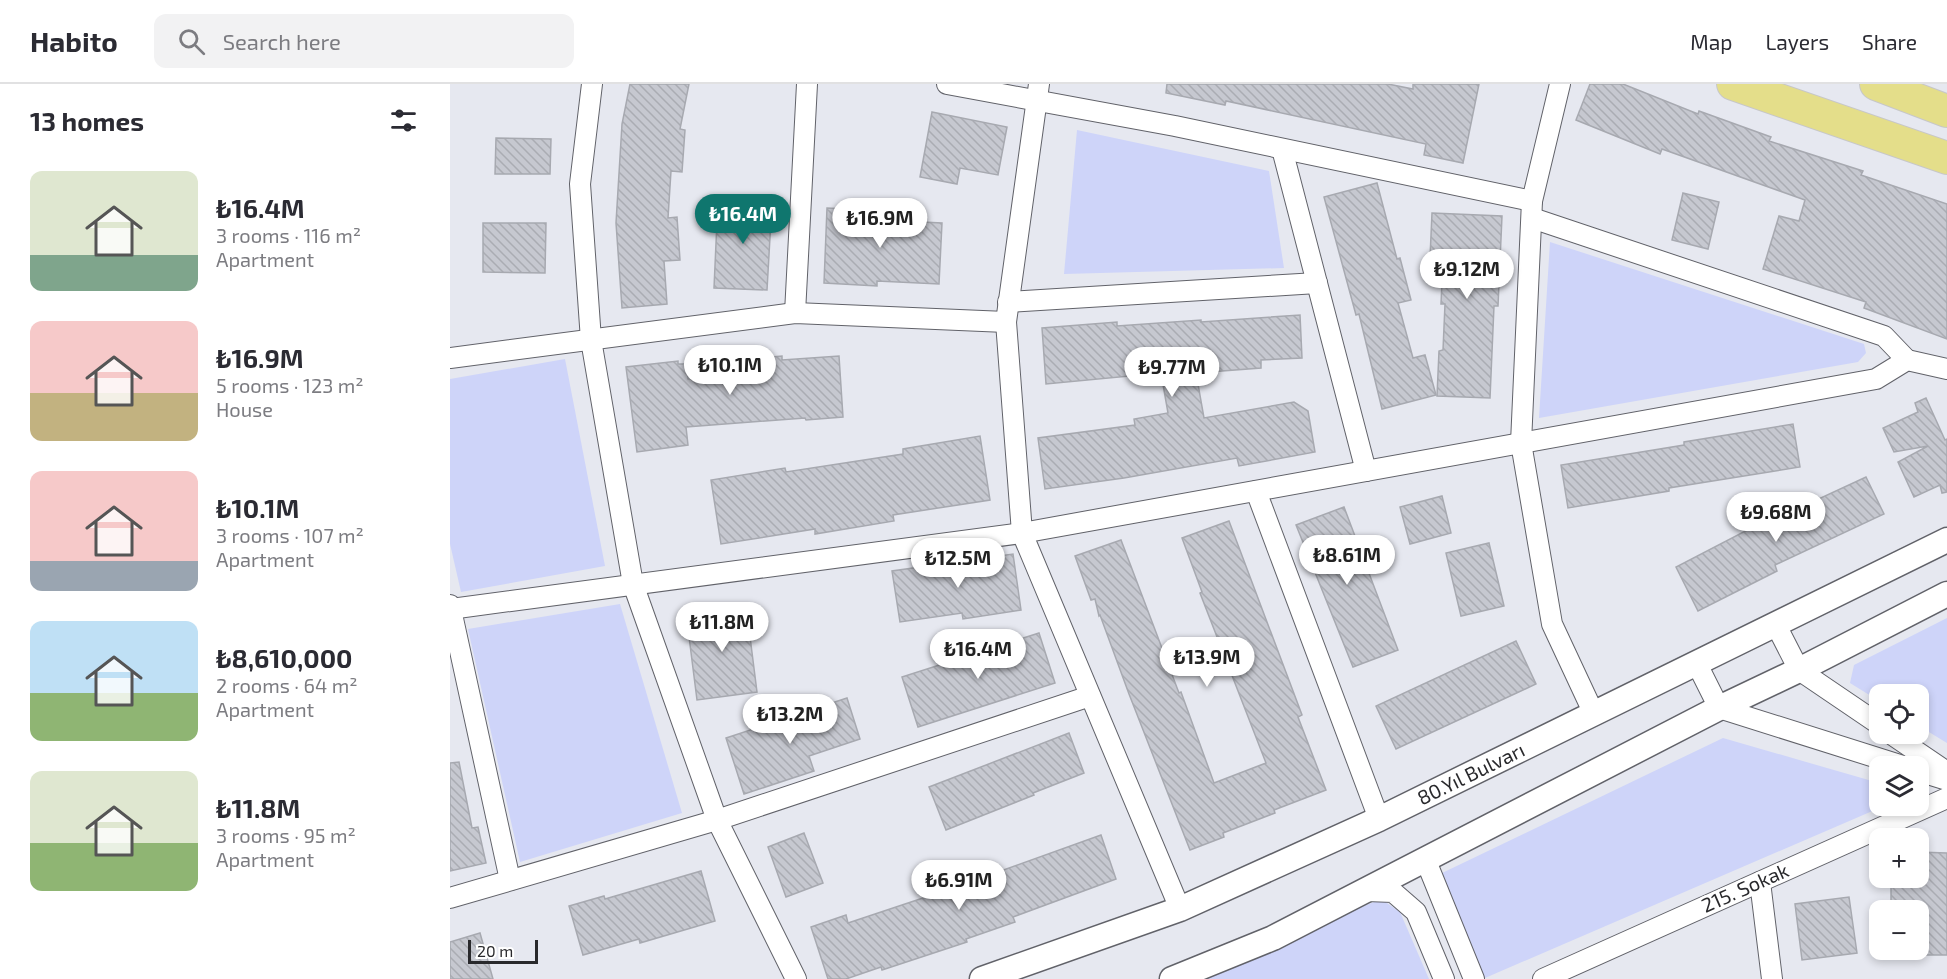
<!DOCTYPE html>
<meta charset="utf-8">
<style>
:root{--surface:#fff;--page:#f2f2f3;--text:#2b2b33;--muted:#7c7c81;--line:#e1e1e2;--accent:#0f766e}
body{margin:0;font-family:"Exo 2",sans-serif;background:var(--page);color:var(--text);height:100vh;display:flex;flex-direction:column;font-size:22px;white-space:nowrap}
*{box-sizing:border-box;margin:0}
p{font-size:20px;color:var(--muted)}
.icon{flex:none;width:33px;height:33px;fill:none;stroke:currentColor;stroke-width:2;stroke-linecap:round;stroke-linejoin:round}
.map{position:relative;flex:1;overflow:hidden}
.panel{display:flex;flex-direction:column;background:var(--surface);width:450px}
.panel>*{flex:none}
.fabs{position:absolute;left:1419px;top:600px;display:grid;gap:12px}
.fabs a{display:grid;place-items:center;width:60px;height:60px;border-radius:12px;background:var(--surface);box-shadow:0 3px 9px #0003;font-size:30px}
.scale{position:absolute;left:18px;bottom:15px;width:70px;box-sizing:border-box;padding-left:6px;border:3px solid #29292c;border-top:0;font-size:16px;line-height:21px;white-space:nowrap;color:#29292c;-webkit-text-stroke:4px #fff;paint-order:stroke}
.price{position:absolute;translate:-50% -51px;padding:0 14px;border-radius:21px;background:#fff;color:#222;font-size:20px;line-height:39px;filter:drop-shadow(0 2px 3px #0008)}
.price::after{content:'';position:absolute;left:50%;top:36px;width:18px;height:14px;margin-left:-9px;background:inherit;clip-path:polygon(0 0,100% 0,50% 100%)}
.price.current{background:var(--accent);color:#fff}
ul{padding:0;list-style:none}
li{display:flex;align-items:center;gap:18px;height:150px;padding:0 30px}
li span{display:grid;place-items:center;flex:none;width:168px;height:120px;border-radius:12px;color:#555}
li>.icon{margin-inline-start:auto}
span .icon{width:72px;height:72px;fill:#fffc;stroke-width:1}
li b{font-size:26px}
h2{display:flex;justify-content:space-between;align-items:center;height:72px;padding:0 30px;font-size:26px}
header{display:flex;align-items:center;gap:36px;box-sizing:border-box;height:84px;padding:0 30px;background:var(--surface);border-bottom:2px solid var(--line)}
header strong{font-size:28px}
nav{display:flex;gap:33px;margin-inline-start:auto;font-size:21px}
.search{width:420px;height:54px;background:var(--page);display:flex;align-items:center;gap:15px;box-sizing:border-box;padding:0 21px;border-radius:12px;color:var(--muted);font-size:22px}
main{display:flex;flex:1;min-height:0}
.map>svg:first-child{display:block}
</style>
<header>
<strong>Habito</strong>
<div class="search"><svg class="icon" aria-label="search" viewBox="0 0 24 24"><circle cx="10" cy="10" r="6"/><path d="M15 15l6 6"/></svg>Search here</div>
<nav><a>Map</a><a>Layers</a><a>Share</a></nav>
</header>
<main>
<section class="panel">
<h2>13 homes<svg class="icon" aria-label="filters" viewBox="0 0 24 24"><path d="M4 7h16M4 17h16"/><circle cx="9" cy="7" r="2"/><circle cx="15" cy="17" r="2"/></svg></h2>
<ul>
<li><span style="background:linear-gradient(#dfe7d0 70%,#7fa58c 0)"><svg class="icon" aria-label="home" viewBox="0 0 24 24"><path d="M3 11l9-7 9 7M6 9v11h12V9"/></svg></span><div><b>₺16.4M</b><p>3 rooms · 116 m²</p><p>Apartment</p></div></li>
<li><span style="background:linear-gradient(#f6c9c9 60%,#c2b280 0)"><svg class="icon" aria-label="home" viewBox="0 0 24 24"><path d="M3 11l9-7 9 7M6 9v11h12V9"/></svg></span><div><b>₺16.9M</b><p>5 rooms · 123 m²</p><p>House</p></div></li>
<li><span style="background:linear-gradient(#f6c9c9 75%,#9aa5b1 0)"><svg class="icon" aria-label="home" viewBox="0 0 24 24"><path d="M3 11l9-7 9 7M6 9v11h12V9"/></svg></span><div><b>₺10.1M</b><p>3 rooms · 107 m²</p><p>Apartment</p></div></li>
<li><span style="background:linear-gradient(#bfe0f5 60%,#8fb573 0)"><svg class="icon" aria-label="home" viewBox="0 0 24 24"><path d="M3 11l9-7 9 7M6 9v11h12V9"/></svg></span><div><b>₺8,610,000</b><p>2 rooms · 64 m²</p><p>Apartment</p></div></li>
<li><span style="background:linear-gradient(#dfe7d0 60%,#8fb573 0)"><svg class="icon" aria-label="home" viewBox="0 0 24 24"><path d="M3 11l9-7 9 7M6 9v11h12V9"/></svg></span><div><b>₺11.8M</b><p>3 rooms · 95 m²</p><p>Apartment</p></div></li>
</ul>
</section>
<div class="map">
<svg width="1497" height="895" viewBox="0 0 1497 895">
<defs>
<pattern id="building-back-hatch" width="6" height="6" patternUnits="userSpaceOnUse" patternTransform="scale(1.5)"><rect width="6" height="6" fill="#c6c8d0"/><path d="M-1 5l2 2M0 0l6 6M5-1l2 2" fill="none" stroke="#aaacb3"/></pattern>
</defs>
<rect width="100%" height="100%" fill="#e6e8f0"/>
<g fill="#ced4f9">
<polygon points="627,46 819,87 834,184 614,190"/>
<polygon points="1100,158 1414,260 1416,269 1408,278 1089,334"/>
<polygon points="115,275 155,482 11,508 0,460 0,295"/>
<polygon points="170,520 232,729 70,778 18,545"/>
<polygon points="1497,534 1497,659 1469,642 1468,610 1430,610 1429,617 1400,599 1404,581"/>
<polygon points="1273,654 1429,699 1430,722 1434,722 1035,894 990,790"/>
<polygon points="931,815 950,828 979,895 737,895"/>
</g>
<g fill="url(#building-back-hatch)" stroke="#a7a9b0" stroke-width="1.5">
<polygon points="180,0 239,0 230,45 235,46 232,88 221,87 218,134 227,133 230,176 214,177 217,220 172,224 166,139 172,40"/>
<polygon points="717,0 938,0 963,5 963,0 1029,0 1013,79 974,71 976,60 776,17 775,21 716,9"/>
<polygon points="1140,0 1173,0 1248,30 1249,27 1321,53 1319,57 1413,87 1411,91 1497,120 1497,255 1414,224 1416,218 1313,185 1329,132 1349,137 1355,116 1212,65 1210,70 1126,36"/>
<polygon points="482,28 557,43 548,91 510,84 507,100 470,93"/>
<polygon points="46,54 101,55 100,90 45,90"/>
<polygon points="927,99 947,175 950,174 961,216 948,219 963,274 975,271 986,311 932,325 909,230 906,231 874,113"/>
<polygon points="1233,109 1269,118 1258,165 1222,156"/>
<polygon points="268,115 322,118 317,206 264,204"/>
<polygon points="377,124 431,127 430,136 492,139 489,200 427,197 427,202 374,199"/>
<polygon points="982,129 1052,132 1048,222 1044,222 1040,314 987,312 989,267 993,266 995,220 991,220 993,175 980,174"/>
<polygon points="33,139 96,139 95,189 33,188"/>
<polygon points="850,231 852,274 811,276 811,284 746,289 754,334 844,318 858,327 865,368 789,382 787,374 674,394 595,405 588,354 685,341 684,335 718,329 711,289 596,300 592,244 667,238 667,242 751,236 751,238"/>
<polygon points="332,272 332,276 389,272 393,333 356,336 355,334 236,343 238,361 187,368 176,283 228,277 228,280 237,280 238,295 259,294 260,278"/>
<polygon points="1476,314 1495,356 1497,355 1497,408 1492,409 1490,401 1464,413 1448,378 1478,362 1444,368 1433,344 1468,328 1465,319"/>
<polygon points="1343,340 1350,383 1219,404 1219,407 1118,424 1111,381 1234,361 1234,358"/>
<polygon points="530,352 540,416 443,431 444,437 365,450 365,445 271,460 261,396 335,384 336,388 453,370 453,365"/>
<polygon points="1416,393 1434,430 1325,481 1327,487 1248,527 1226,483 1305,442 1306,444"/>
<polygon points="992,412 1001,449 960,460 950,423"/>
<polygon points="894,423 948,566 903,583 846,441"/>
<polygon points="779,437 852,631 848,633 876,706 824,726 825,729 773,749 774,753 740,766 679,610 650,531 649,532 645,515 641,516 625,472 671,456 729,609 731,608 764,699 816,679 750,509 752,508 732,454"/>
<polygon points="1039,459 1054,522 1011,532 996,469"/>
<polygon points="563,470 571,526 513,535 512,529 450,538 442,487"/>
<polygon points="296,521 307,608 247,616 236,529"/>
<polygon points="589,549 605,599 468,643 452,593"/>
<polygon points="1066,557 1086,600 946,665 926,622"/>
<polygon points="397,614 410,655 359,672 364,687 294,710 276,654"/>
<polygon points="619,649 634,689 583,709 584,711 496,746 479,703"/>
<polygon points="9,678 22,744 28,743 36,779 0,787 0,679"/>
<polygon points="354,749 373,799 336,813 318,763"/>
<polygon points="651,751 666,795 563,833 565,838 516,855 517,858 432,886 431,883 396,895 378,895 361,843 396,831 398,839 515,800 514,797 547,785 548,788"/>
<polygon points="1468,768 1497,769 1497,871 1468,871 1468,826 1441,826 1441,794 1468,794"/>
<polygon points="251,787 265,837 190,859 189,855 133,871 119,822 154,812 155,815"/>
<polygon points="1399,813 1407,869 1352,876 1345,820"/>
<polygon points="30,849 43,895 0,895 0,858"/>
</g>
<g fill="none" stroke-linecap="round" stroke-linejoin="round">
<defs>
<g id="minor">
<polyline points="142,0 130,100 141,256 183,500 267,736 346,895"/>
<polyline points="497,0 725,42 1082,117"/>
<polyline points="589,0 556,238 572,449 730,825"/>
<polyline points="1110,0 1082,117 1071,359 1102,540 1144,630"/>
<polyline points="832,65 916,387"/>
<polyline points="1082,134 1434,252 1457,276"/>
<polyline points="558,218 867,199"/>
<polyline points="345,229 357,0"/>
<polyline points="0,274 345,229 556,238"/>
<polyline points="806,407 929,735"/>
<polyline points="0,521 60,796"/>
<polyline points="0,525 572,449 1426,295 1457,276 1497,285"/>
<polyline points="1326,541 1349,586 1430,641"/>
<polyline points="1246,578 1269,624 1453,682"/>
<polyline points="1441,650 1497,688"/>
<polyline points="1468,687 1497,696"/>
<polyline points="976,777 1024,895"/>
<polyline points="1310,798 1322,895"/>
<polyline points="917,807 943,808 966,828 994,895"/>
<polyline points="0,814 267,736 640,612"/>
<polyline points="1093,895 1497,714"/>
</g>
<g id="tertiary">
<polyline points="532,895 730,825 929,735 1497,456"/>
<polyline points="722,895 823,854 1269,624 1349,586 1497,510"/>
</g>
<g id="trunk">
<polyline points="1283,0 1497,74"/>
<polyline points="1426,0 1497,27"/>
</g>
</defs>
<use href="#minor" stroke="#616269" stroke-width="22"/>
<use href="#tertiary" stroke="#616269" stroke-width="27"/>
<use href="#trunk" stroke="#c7c7c8" stroke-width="34"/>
<use href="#minor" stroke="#fff" stroke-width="20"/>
<use href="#tertiary" stroke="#fff" stroke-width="24"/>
<use href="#trunk" stroke="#e4de8a" stroke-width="32"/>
</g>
<g text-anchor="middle" stroke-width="5" stroke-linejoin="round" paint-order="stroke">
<g font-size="20" fill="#29292c" stroke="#fff">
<text transform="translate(1021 690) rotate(-26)" y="7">80.Yıl Bulvarı</text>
<text transform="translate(1295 804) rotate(-24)" y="7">215. Sokak</text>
</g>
</g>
</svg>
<div class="fabs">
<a><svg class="icon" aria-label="locate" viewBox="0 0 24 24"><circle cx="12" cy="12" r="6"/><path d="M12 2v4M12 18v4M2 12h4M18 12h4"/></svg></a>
<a><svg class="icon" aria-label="layers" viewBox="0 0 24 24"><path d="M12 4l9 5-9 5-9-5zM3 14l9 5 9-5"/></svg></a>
<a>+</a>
<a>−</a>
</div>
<div class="scale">20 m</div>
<b class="price current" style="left:293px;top:161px">₺16.4M</b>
<b class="price" style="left:430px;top:165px">₺16.9M</b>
<b class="price" style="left:1017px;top:216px">₺9.12M</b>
<b class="price" style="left:280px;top:312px">₺10.1M</b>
<b class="price" style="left:722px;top:314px">₺9.77M</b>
<b class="price" style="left:1326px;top:459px">₺9.68M</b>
<b class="price" style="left:897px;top:502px">₺8.61M</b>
<b class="price" style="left:508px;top:505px">₺12.5M</b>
<b class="price" style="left:272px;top:569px">₺11.8M</b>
<b class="price" style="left:528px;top:596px">₺16.4M</b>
<b class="price" style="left:757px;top:604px">₺13.9M</b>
<b class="price" style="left:340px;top:661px">₺13.2M</b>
<b class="price" style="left:509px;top:827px">₺6.91M</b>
</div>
</main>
